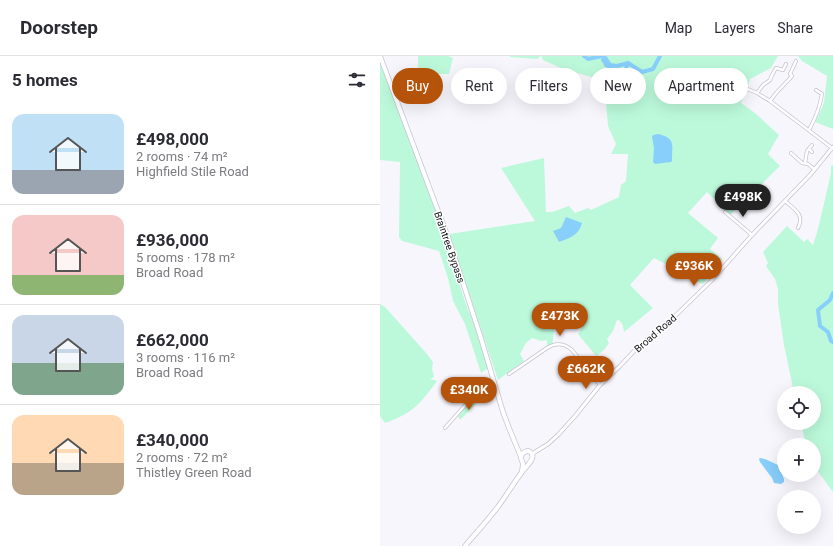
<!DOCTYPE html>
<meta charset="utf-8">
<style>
:root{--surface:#fff;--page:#f7f7f7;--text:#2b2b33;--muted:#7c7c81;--line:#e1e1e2;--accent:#b45309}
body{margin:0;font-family:Roboto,sans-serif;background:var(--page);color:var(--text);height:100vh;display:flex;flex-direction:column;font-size:15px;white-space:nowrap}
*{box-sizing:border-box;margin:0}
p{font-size:13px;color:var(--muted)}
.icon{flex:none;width:22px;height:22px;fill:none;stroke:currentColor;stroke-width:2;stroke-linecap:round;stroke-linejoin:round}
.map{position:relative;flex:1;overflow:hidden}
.side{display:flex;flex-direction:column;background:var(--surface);width:380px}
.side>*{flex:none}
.top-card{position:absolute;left:12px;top:12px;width:380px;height:36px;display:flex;gap:8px}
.tools{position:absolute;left:397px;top:330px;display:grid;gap:8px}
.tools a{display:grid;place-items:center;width:44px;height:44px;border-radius:50%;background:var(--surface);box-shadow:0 4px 16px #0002;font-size:20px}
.price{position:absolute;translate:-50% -34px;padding:0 9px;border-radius:14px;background:var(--accent);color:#fff;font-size:13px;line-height:26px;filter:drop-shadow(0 1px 2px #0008)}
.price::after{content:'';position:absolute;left:50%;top:24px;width:12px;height:9px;margin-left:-6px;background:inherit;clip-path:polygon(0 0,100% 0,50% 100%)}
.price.current{background:#222;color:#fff}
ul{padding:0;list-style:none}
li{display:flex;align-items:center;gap:12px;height:100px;padding:0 12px}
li+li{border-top:1px solid var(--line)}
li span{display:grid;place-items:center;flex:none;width:112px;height:80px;border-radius:12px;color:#555}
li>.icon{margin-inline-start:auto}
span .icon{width:48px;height:48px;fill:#fffc;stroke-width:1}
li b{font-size:17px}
h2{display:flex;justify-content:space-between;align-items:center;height:48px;padding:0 12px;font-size:17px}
.tag{padding:0 14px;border-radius:18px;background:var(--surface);box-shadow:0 4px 16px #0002;font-size:14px;line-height:36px}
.tag.current{background:var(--accent);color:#fff}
header{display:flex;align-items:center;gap:24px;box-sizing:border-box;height:56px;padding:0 20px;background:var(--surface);border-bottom:1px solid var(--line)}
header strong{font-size:19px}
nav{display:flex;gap:22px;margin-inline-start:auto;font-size:14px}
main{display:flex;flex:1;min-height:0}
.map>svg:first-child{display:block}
</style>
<header>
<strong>Doorstep</strong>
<nav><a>Map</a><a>Layers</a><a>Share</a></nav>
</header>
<main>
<section class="side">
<h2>5 homes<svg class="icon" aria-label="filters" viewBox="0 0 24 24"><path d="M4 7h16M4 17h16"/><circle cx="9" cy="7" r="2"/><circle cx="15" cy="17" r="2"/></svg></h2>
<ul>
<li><span style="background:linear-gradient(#bfe0f5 70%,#9aa5b1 0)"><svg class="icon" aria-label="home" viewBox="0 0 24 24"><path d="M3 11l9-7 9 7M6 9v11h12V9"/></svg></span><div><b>£498,000</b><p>2 rooms · 74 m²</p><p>Highfield Stile Road</p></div></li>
<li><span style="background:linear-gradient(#f6c9c9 75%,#8fb573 0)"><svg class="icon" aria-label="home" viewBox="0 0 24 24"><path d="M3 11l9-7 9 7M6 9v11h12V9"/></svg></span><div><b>£936,000</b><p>5 rooms · 178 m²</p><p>Broad Road</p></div></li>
<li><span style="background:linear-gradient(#c9d6e8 60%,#7fa58c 0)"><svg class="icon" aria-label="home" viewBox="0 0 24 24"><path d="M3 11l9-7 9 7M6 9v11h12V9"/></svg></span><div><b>£662,000</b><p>3 rooms · 116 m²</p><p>Broad Road</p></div></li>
<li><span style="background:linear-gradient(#ffd9b3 60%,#b9a48a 0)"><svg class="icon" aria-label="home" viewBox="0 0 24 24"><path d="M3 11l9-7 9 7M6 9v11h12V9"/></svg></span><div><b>£340,000</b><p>2 rooms · 72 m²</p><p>Thistley Green Road</p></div></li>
</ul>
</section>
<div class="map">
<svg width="453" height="490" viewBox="0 0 453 490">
<rect width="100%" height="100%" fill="#f8f6fd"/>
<g fill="#bcf9da">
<polygon points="38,0 68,0 73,2 69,18 59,18 38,13"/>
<path d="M130,0H398L391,12L370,23L367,34L361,47L375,57L399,79L388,98L400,110L350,159L327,136L308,157L338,182L330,193L342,203L323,228C306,221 291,210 274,202L250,229L273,252L244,276C243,271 243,265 237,264L233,275L227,283L229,287L224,294L216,300L198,278L203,270L176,256L172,292L167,291V284L161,285L152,282L146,287L140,298L144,305L118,324L69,178L155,165L121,112L164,102L166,156H172L189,150L195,157L208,152L211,154L239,141L241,129L246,125L248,98H231L236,88L228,70L226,46L229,26L183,13L163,4L162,1L161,0L157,3L130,1Z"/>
<path d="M418,0H453V73L435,66C438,60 442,53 444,46C445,37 446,29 447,20L422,5Z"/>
<polygon points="0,7 26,75 76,210 76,218 88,254 93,265 108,312 101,317 85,268 73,245 68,222 59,195 22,185 19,181 20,106 0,104"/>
<polygon points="453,109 453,436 434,410 434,389 426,389 421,367 434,367 434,337 414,337 404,289 398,248 398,233 395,223 386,210 388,207 383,196 407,170 424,186 427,183 433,189 438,173 451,117 451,110"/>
<path d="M0,248L5,251L47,298L53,306L52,313L54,320L53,322L50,323L57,325C40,348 33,357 5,367L0,360Z"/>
<polygon points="100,339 102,341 98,346 81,363 79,363 78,359 88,348"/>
</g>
<g fill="#88cffc">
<path d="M278,78C296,82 292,89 292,105L291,106L275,108L273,106L274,92L272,81L273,79Z"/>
<path d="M186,161L202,167C199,179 190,182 179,186L173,175L181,172Z"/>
<polygon points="380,402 385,403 398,409 404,423 404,426 401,428 394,427 392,422 380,406 379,403"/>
</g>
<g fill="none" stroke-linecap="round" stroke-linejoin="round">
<g stroke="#88cffc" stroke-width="4">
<polyline points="204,0 208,3 222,0"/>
<polyline points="224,0 230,9 237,10 248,7 262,16 273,13 280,0"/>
<path d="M223,4L225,6L226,9C235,13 233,17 245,15L248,7"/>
<polyline points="453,237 450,244 438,254 440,270 448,276 451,285 453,286"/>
</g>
<defs>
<g id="minor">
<polyline points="358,29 377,37 390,45 452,92"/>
<polyline points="377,37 383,29 390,24 392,19 396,12 403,14 406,8"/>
<path d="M390,45C394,40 397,35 402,31C405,27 408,25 412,20L410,18L416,5"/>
<path d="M429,74C435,63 440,51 442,38L436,34"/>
<polyline points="429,93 432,96"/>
<polyline points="411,97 422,107 428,108 434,113"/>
<polyline points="425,107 427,95 432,89"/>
<path d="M405,145C414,153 425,158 418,172"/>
<polyline points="345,156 372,179"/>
<path d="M129,318L167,292C175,287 184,287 192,294L220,329"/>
<polyline points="65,372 87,347 90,346 107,332 115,329"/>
</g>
<polyline id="major" points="152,399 155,396 168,388 178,379 196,359 220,329 240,310 256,293 292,263 331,225 372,179 430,119 453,91"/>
<g id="highway">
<polyline points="0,0 69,184 100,279 123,356 129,372 141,401"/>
<path d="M85,490C96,477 107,465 117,452C126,440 133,428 142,416C145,411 155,404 152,398C149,393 145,395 142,398L141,402L143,408L142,415"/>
</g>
</defs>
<use href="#minor" stroke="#c7c3d4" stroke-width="4"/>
<use href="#major" stroke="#c7c3d4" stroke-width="4.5"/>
<use href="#highway" stroke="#c7c3d4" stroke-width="5.5"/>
<use href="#minor" stroke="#fff" stroke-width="2.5"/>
<use href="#major" stroke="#fff" stroke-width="3"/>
<use href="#highway" stroke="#fff" stroke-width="4"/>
</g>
<g text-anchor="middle" stroke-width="3" stroke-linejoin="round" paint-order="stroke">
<g font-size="10" fill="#15141a" stroke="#fff">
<text transform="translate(70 191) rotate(71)" y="4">Braintree Bypass</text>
<text transform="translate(275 277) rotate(-41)" y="4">Broad Road</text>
</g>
</g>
</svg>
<div class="tools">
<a><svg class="icon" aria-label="locate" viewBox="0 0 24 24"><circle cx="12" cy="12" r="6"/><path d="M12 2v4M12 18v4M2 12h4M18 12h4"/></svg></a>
<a>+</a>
<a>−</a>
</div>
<b class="price current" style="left:363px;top:162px">£498K</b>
<b class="price" style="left:314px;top:231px">£936K</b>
<b class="price" style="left:180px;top:281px">£473K</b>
<b class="price" style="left:206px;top:334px">£662K</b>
<b class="price" style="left:89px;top:355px">£340K</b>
<div class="top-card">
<a class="tag current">Buy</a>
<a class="tag">Rent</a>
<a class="tag">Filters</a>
<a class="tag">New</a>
<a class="tag">Apartment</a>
</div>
</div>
</main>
